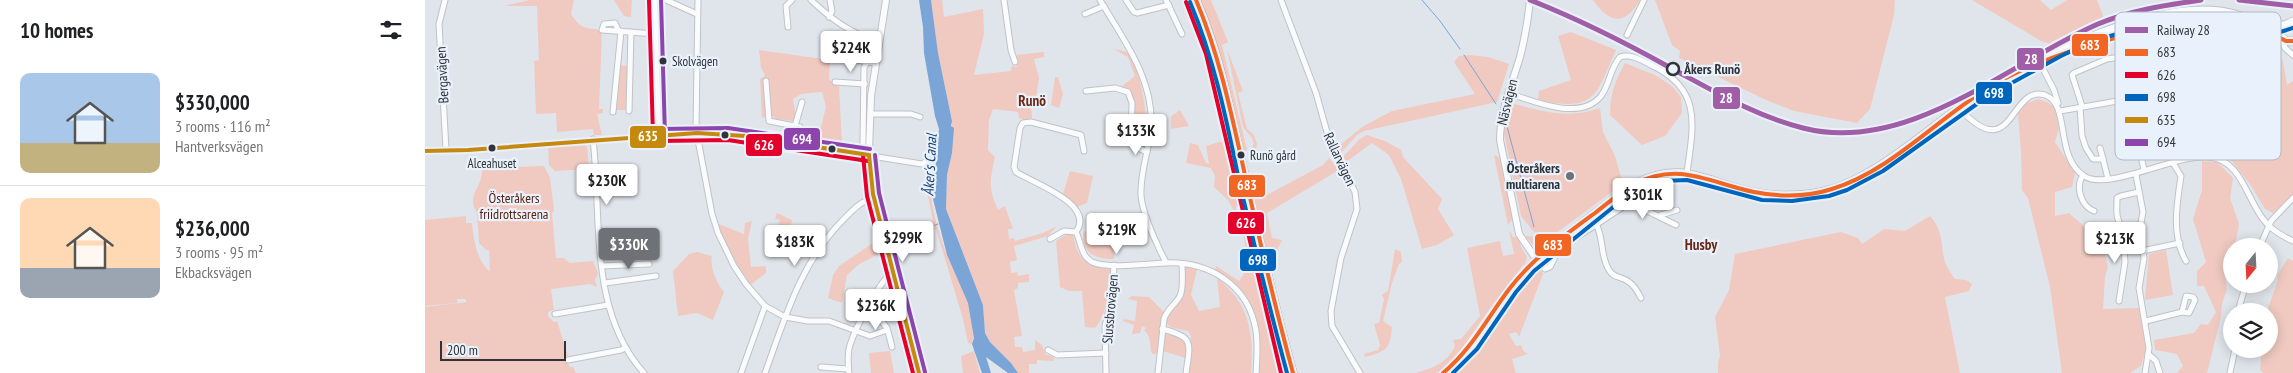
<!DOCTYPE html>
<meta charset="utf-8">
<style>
:root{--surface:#fff;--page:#f6f6f6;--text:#202124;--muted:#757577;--line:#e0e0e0;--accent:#6e7176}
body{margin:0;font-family:"PT Sans Narrow",sans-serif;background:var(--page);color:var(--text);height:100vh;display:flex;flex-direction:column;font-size:19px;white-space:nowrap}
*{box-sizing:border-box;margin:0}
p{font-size:16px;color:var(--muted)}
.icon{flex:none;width:28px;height:28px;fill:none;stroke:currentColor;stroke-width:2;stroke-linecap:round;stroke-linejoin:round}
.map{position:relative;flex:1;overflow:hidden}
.sheet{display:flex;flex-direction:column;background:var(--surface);width:425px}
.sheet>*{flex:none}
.needle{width:32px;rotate:198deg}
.buttons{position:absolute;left:1798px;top:238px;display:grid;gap:10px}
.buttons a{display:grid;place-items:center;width:55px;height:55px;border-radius:50%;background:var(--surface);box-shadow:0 2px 12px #0003;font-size:25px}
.scale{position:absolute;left:15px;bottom:12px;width:126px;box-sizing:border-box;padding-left:5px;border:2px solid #303337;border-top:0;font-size:14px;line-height:18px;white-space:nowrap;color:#303337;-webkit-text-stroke:4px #e9f2fc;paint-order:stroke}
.price{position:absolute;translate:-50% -42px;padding:0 11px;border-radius:5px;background:#fff;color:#222;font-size:16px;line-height:32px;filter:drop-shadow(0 1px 2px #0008)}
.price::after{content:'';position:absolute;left:50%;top:30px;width:15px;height:11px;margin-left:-8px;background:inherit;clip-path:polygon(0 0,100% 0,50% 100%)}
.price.on{background:var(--accent);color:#fff}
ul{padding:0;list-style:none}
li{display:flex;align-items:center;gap:15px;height:125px;padding:0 20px}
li+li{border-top:1px solid var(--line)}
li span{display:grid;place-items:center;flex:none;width:140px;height:100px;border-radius:10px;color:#555}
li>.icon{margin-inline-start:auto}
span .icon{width:60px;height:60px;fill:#fffc;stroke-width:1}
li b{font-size:21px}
h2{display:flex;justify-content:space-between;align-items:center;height:60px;padding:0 20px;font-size:21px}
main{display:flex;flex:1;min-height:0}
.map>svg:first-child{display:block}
</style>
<main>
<section class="sheet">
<h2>10 homes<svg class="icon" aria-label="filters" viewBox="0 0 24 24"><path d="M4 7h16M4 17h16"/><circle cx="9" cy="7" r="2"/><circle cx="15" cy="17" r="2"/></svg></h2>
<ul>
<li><span style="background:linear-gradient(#a9c7e8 70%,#c2b280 0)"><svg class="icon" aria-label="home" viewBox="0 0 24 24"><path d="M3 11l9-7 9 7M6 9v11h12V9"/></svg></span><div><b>$330,000</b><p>3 rooms · 116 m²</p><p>Hantverksvägen</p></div></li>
<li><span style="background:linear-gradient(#ffd9b3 70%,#9aa5b1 0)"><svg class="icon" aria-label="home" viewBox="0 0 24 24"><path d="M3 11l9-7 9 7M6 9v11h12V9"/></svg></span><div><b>$236,000</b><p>3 rooms · 95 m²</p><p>Ekbacksvägen</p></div></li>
</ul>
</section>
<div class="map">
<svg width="1868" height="373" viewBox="0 0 1868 373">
<rect width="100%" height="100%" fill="#e0e5eb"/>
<g fill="#f0cac0">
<path d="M105,0H149L146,14C156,29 160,28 177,30L174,109H178V113L172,114L177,135H169L168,129L132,132L131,113L111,114L109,61L114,60L112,6H79Z"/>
<polygon points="189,0 207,0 206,17 199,16"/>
<path d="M506,0H517L519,17L558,9L559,34L549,75L586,71L587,65L590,67L593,65L592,55L619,52V57L609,59L614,78L610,104L606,106L607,118L599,120L594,118L593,112L568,109L564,120L563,150L570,157C565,180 563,188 573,210L580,206L588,229H583L584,239L589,238L590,241L618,233L632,226L623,236L589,246L592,260L585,262L586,273L592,272L593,276L604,274V282L593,283V288L589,290L597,336L589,337L590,347H597L598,352L610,350V340L617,345L621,355L628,356L629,361L612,360V364H604V373H593L586,363L565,342L560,332L558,305L521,209L522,175L527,153V121L513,53Z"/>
<polygon points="775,0 786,0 803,42 797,45 822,150 818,151 812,134"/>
<path d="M1168,0H1215C1199,27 1184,23 1168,0Z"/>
<polygon points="1230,0 1470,0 1469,15 1445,109 1432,123 1369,111 1341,100 1254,58 1255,51 1247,45"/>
<polygon points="1547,0 1615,0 1626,10 1642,0 1672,0 1679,18 1625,44 1616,41"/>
<path d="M1146,32L1191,50C1170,97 1171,112 1113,100L1114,91L1146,80L1133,36Z"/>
<path d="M1839,40L1846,50L1858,61L1862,85L1868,81V195L1848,213L1840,209L1825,184L1804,158L1809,145L1822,141C1822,122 1813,97 1796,85C1790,81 1778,79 1770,77L1755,97L1763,66L1790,56L1809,45L1822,92L1833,101L1844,96V73Z"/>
<path d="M689,49C695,50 700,51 704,54C716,66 726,131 720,147L715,148L709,135H713V119L709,118C709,104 710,94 696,87L710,76L703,57Z"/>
<polygon points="802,49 818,91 813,93 822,129 829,135 832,144 830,155 828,158 826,150 829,144 827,138 818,127"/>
<polygon points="334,50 405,60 404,80 414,85 417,145 392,142 401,107 397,92 376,94 368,99 371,117 369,121 351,119 345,114 337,118 335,79 340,76 336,67"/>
<polygon points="1045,55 1063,57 1084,64 1072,102 939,131 932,135 914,155 903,130 909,143 914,146 937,127 967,111 1050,94 1029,62 1034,56"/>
<path d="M1200,63L1230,75L1247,86L1256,97L1257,113L1240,136L1217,145L1185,115C1185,94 1190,81 1200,63Z"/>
<polygon points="194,65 203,66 202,110 190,110"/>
<polygon points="630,77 633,77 638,94 634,108 626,105"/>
<polygon points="1613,99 1622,102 1632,109 1634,129 1630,142 1650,173 1647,187 1630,192 1630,216 1644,213 1677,242 1683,267 1680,277 1678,309 1714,308 1721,349 1716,366 1705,373 1637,373 1625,287 1603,198 1597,190 1596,151 1593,114 1599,104"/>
<path d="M1090,104C1118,112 1146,119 1175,108L1178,132L1190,156L1198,184L1127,236L1109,232L1096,216L1078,129L1085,107Z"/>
<polygon points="755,110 764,126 746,129 746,116"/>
<polygon points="942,135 960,141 976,150 978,157 1017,199 1013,209 1029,235 1012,245 997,249 976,179 964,155 947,143 921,162 918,157 935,139"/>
<path d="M794,142L803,143L829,250L825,252L833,283L837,281L858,373H833C837,324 833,300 790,270L791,266L814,281C828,265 817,237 817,218C817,214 819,211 819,207L811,206V215L803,200L789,187L790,176L786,168L761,163L765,143L773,145L781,163L784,164L781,146Z"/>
<polygon points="158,144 162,147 164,169 130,171 124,165 123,148"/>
<polygon points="1069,155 1074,157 1088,219 1083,225"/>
<polygon points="904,158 914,170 842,213 847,238 857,240 847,260 845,273 824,189 825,181 829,184 835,181 840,196 898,165"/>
<polygon points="1777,161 1792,162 1808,178 1805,198 1814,224 1810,246 1806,246 1806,257 1800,277 1802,289 1797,304 1796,317 1782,373 1752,373 1758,366 1752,354 1730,350 1729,340 1769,333 1776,324 1783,325 1791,312 1779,286 1772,286 1772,271 1781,262 1768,219 1777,190"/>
<path d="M119,166L125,178L129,210L127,213L131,258H139L145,263L168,261L173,273L170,280L172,287L165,284L126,289L129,310L123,312V316L129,322L132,321L143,356L139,357L145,367H148L151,373H0V307L42,302L40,299H32V303L0,306V220L41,216V223H47C49,241 51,259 65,272L64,250H61L54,243L52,213C40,195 59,186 57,168Z"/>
<polygon points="645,171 668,176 662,203 652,207 638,194"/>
<path d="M506,175L509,176C508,181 506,186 506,191C506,209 516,239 522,255C532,282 556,313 547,344L543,343L538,319L511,229L465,243L462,238L508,221L503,196Z"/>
<polygon points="352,213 367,220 364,235 350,233 355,220 350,219"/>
<path d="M1505,216C1517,228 1516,242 1519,258C1520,265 1526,273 1530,279L1541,280L1547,284L1544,291L1520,297L1535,373H1293V363L1295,355L1290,317L1304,290L1310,254L1416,232L1433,238L1437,244L1459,229L1480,231Z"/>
<polygon points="327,221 323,238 326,267 341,266 341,273 324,286 300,246 291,223 319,234 320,223"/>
<path d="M1084,230L1088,237H1093L1097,249L1102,257L1100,263L1084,282L1032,355L1012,373H991C1008,368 1022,363 1030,346L1028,340L1036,339L1055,316L1042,248L1075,241L1078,256L1089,254Z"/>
<path d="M659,231L672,239L688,238L689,259C671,260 654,252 659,231Z"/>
<path d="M644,233L648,234C653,260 659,264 685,268C689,283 680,317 670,328L660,327L657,291H644L635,287L631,241Z"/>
<polygon points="1100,236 1117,237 1125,241 1119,246 1109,246"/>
<polygon points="451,241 455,253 433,265 422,275 417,303 403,298 408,275 414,266"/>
<path d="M970,249L976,252L977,262L974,264L967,283L958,321L967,327C965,349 962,351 940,357L939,354L953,350L955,345L949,324L954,323L959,299L957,295L963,291Z"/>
<polygon points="1741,250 1748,295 1720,300 1724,254"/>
<path d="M272,252L287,256C284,266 292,284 299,292L288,320L272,313L253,316L248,271L264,254Z"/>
<polygon points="1863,258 1868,261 1868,373 1839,373 1835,370 1837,349 1844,349 1844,311 1842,311 1853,280 1852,276"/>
<polygon points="1108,266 1116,268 1118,274 1094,337 1091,332 1084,334 1091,346 1096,345 1099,352 1103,354 1087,359 1091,373 1027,373 1040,362 1084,294"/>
<path d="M761,267L772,269L766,295L774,311L795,307L792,278C825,304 829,334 826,373H763L766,336L763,331L745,327L741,322L743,313L757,299L759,270Z"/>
<path d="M707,296L724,297L739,312L734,349L731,354H727C724,345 727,337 719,330L721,328L717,326L715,333L707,334L709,325L698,321L699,319L710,321L712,301L703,299Z"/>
<polygon points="741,332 757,336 762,350 760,358 738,351 738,333"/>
<polygon points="465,351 469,373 446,373 444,353"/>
<polygon points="549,351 555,373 538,373 536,356"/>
</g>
<polygon fill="#7aa5d6" points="494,0 506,0 513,53 527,121 526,126 529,128 527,153 522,175 521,209 558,305 560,333 565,342 586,363 593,373 583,373 561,357 566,373 557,373 547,344 549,338 543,303 522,255 506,191 510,173 514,129 510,116 499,53 498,27"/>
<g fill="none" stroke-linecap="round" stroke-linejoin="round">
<g stroke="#7aa5d6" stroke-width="1">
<polyline points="997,0 1015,21 1035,49"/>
<polyline points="1039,55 1071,104"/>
<polyline points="1080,119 1109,227"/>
<polyline points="466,240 513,224"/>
</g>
<defs>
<g id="minor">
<polyline points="20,0 14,24 21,150"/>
<polyline points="230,0 234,135"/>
<polyline points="241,0 272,14"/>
<polyline points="273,0 271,129 287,214 293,233 309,266 321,284 340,306 360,317 383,321 404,321 445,336 462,330"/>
<path d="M386,0C408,21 425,32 454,43"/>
<polyline points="579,0 586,50 590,62"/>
<path d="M675,0C698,39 729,79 726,127C724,150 715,172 716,195C717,211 726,231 733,246C735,252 739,257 741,263"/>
<polyline points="701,0 709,12 712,13 744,5"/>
<polyline points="741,0 757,34"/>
<polyline points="856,0 891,93 905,143 930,192 932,209 916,258 906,311 907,326 935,373"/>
<polyline points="660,14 679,6"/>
<polyline points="404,17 407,11 405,0"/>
<polyline points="363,27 361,6 367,0"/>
<polyline points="193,30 190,23 179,24 177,30 231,34"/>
<polyline points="1202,35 1219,0"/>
<polyline points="1857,38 1860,48 1868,55"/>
<polyline points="419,58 450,63"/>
<polyline points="1614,61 1629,90 1633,103"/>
<polyline points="341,81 344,121 375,127 374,144"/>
<polyline points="410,82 440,84"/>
<polyline points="661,91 690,88 703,92 707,103 706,142 713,148 722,152"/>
<path d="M1083,93C1108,101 1155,122 1176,96C1185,84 1185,68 1195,57C1206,53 1218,61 1228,66C1278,90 1268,127 1262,173"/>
<polyline points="1710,98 1710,55 1715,51 1767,26"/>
<polyline points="1657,106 1647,75 1649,73 1682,59 1710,55"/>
<polyline points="1655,107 1657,136 1661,148 1668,159 1678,159 1683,179"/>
<path d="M1534,108C1589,168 1584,84 1620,95C1646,104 1629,156 1659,176C1683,192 1753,153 1784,157C1816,160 1821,197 1838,219C1845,229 1857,236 1868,241"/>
<polyline points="204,111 206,32"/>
<polyline points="1635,111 1710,98 1779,107 1789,117 1794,145 1792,158"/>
<polyline points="188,112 196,31"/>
<polyline points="445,114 486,114 495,117"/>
<polyline points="370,126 377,102"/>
<path d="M168,139C177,216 163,311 219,373"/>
<polyline points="438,143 439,68 442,62"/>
<polyline points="1675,148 1678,159"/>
<polyline points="0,151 43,150 272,133 320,136 497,164 502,161"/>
<path d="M659,151L656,135L606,122L598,123L595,128L589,167L591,172C608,183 671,204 651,232C656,242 656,256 667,262C682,269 723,264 740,263C784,261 824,285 831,331C833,345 832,359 831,373"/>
<path d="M1748,163L1756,176C1752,203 1746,236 1761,261"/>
<polyline points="1719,170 1715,151 1738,149"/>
<path d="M1658,175C1650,187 1656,206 1669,211"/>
<polyline points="1711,175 1718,212 1714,233 1719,258 1714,288 1724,348 1720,373"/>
<polyline points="1202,189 1210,205 1251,225"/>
<path d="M1714,192L1696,196L1692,198C1692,208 1690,219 1697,227L1715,229"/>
<polyline points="1236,215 1252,210"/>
<path d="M1171,224C1179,238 1175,256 1184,270C1189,279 1197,276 1204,282C1210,286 1213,292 1216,298"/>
<polyline points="625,239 639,231 651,232"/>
<polyline points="1835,246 1846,221 1868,198"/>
<polyline points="1717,251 1755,243"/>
<polyline points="177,266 224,264"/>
<polyline points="1120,269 1125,267 1133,251 1143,243 1207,201"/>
<polyline points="180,283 231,276"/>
<polyline points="1694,301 1700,262 1697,227"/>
<polyline points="444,305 462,328 467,347"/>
<polyline points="1813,311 1821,284"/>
<polyline points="130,314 183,305"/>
<polyline points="1721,321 1757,312 1764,313 1770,300 1768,297 1761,296 1757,312"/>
<path d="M737,329C770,337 765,343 761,373"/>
<polyline points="623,350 632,355 681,353"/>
<polyline points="1723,354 1731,361 1735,373"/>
<polyline points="143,360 196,350 200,348"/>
<polyline points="396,367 423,369"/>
<polyline points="316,373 340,306"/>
<path d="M340,373C360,318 375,264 417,221C426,212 435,201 447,199"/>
<path d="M424,373C423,364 422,354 425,345C430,329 455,279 469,271"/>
<polyline points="681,373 680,326 687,297 689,265"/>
<path d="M733,373L739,319C742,309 750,305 755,296C759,287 757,273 757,264"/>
<polyline points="1805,373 1810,349"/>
</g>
<g id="tertiary">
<polyline points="461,0 446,96 443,178 494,373"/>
<path d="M1105,0C1103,19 1100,38 1095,57C1087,84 1075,111 1075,140L1094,234L1111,259"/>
</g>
<g id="secondary">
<polyline points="1842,25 1860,25 1868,21"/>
<path d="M1018,373C1048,352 1064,317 1085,288C1108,259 1137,239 1166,216C1180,206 1194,193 1210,184C1257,158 1284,184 1328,192C1353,197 1383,196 1407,189C1450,176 1499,133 1535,107C1596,63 1719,2 1795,11C1811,13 1843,24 1855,34C1857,37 1859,39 1861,41H1868"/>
</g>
<g id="primary">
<path d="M771,0C793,49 803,102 815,154C831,227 848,301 868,373"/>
<polyline points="853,338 862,373"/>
</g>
</defs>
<use href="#minor" stroke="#bfc3c7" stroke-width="7"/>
<use href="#tertiary" stroke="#bfc3c7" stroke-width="8"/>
<use href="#secondary" stroke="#bfc3c7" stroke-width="9"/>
<use href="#primary" stroke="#afa5a5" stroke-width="9"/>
<use href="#minor" stroke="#fafbfc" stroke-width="5"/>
<use href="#tertiary" stroke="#fafbfc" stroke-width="6"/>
<use href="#secondary" stroke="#fafbfc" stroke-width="7"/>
<use href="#primary" stroke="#ebe5e3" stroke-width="8"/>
<defs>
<g id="bus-1">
<path d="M771,0C796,59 808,122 822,184C836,247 851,310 868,373"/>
<path d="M1018,373C1047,349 1062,318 1085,288C1108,258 1140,235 1170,213C1183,203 1195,192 1210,184C1254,161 1285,183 1329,192C1354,197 1382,197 1407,189C1465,171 1509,122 1560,90C1629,46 1791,0 1861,41H1868"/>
</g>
<g id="bus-2">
<polyline points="224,0 228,135"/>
<polyline points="761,2 781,54 856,373"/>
<polyline points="234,141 303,140 443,161"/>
<polyline points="438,155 442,196 488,373"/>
</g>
<g id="bus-3">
<path d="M765,2C790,61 802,123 815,185C830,248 845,311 862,373"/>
<polyline points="1028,373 1052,349 1091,292 1109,271 1192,204 1221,186 1236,181 1262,180 1337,200 1367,201 1404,196 1422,190 1458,171 1563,96 1636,56 1668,41 1716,27 1770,17 1796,18 1842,32 1852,33 1868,28"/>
</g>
<g id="bus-4">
<polyline points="0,151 43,150 272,133 320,136 444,155"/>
<polyline points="444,155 448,194 494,373"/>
</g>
<g id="bus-5">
<polyline points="236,0 240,135"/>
<polyline points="234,129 303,128 445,149"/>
<polyline points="450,155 454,193 500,372"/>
</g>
</defs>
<use href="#bus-1" stroke="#e9f2fc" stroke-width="8"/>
<use href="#bus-2" stroke="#e9f2fc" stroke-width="8"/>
<use href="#bus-3" stroke="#e9f2fc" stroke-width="8"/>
<use href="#bus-4" stroke="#e9f2fc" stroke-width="8"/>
<use href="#bus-5" stroke="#e9f2fc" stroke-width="8"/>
<use href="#bus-1" stroke="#f26522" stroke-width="4"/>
<use href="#bus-2" stroke="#e4002b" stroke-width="4"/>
<use href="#bus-3" stroke="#0065bd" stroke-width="4"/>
<use href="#bus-4" stroke="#c5890e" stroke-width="4"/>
<use href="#bus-5" stroke="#8e44ad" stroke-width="4"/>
<defs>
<g id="rail-1">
<path d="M1105,0C1153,19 1199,42 1244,67C1287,90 1330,116 1378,128C1483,155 1583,63 1673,24C1706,10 1742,5 1776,0"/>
<polyline points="1814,0 1868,6"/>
</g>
</defs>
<use href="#rail-1" stroke="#e9f2fc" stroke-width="9"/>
<use href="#rail-1" stroke="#a05ea6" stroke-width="5"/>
</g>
<g fill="#303337" stroke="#e9f2fc" stroke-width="2">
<circle cx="238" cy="61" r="4.5"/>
<circle cx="300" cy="135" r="4.5"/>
<circle cx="67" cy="148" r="4.5"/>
<circle cx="407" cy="149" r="4.5"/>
<circle cx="816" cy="155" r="4.5"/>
</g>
<circle fill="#e9f2fc" stroke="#303337" stroke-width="2.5" cx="1248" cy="69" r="6"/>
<circle fill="#6e7176" stroke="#e9f2fc" stroke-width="2" cx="1145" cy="176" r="5"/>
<g text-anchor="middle" stroke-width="4.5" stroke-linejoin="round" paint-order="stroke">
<g font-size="13" fill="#303337" stroke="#e9f2fc" text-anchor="start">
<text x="247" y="66">Skolvägen</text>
<text x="825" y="160">Runö gård</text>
<text x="67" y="168" text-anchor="middle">Alceahuset</text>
</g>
<g font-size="14" font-weight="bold" fill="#303337" stroke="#e9f2fc" text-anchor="start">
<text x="1259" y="74">Åkers Runö</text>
</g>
<g font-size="14" fill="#303337" stroke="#e9f2fc">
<text transform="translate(17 75) rotate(-93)" y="5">Bergavägen</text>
<text transform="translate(1082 102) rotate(-76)" y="5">Näsvägen</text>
<text transform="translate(915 159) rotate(65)" y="5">Rallarvägen</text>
<text transform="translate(685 309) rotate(-85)" y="5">Slussbrovägen</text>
</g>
<g font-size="14" font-weight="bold" fill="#303337" stroke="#e9f2fc" text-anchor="end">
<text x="1135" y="173">Österåkers<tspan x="1135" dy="16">multiarena</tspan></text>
</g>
<g font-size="14" fill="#5b2210" stroke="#e9f2fc">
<text x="89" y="203">Österåkers<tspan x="89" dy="16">friidrottsarena</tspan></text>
</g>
<g font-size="15" font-weight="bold" fill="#6c2a16" stroke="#e9f2fc">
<text x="607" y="106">Runö</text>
<text x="1276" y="250">Husby</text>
</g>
<g font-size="15" font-style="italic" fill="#16406c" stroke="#e9f2fc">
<text transform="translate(505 165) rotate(-87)" y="5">Åker's Canal</text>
</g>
</g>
<rect x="1690" y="12" width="166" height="148" rx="8" fill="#e9f2fc" stroke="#b2b9c1" stroke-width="1"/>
<rect x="1700" y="27" width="23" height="6" fill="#a05ea6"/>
<rect x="1700" y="49" width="23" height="7" fill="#f26522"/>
<rect x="1700" y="72" width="23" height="6" fill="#e4002b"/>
<rect x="1700" y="94" width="23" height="7" fill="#0065bd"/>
<rect x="1700" y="117" width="23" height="6" fill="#c5890e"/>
<rect x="1700" y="139" width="23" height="7" fill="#8e44ad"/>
<g font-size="14" fill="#303337">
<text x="1732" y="35">Railway 28</text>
<text x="1732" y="57">683</text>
<text x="1732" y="80">626</text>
<text x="1732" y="102">698</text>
<text x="1732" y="125">635</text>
<text x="1732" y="147">694</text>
</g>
<g stroke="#e9f2fc" stroke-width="2">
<rect x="1646" y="33" width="38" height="24" rx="5" fill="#f26522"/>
<rect x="1591" y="47" width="29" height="24" rx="5" fill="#a05ea6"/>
<rect x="1550" y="81" width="38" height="24" rx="5" fill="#0065bd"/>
<rect x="1287" y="86" width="29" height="24" rx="5" fill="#a05ea6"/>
<rect x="204" y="125" width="38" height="24" rx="5" fill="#c5890e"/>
<rect x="358" y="127" width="38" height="24" rx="5" fill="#8e44ad"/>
<rect x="320" y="133" width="38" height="24" rx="5" fill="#e4002b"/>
<rect x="803" y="174" width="38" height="24" rx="5" fill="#f26522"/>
<rect x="802" y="211" width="38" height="24" rx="5" fill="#e4002b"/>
<rect x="1109" y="233" width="38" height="24" rx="5" fill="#f26522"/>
<rect x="814" y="248" width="38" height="24" rx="5" fill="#0065bd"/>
</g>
<g font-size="14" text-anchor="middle" font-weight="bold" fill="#fff">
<text x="1665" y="50">683</text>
<text x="1606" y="64">28</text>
<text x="1569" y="98">698</text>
<text x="1301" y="103">28</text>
<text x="223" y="141">635</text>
<text x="377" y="144">694</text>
<text x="339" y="150">626</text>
<text x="822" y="190">683</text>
<text x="821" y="228">626</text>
<text x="1128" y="250">683</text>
<text x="833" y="265">698</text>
</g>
</svg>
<div class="buttons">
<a><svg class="needle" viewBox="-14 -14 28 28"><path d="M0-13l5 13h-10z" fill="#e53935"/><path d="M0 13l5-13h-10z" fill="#757577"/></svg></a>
<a><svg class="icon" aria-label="layers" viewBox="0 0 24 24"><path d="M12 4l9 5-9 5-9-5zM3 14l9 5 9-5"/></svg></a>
</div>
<div class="scale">200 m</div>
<b class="price" style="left:426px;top:73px">$224K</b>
<b class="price" style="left:711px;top:156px">$133K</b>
<b class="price" style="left:182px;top:206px">$230K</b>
<b class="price" style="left:1218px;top:220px">$301K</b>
<b class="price" style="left:692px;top:255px">$219K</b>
<b class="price" style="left:478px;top:263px">$299K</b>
<b class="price" style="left:1690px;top:264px">$213K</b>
<b class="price" style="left:370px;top:267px">$183K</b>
<b class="price on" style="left:204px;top:270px">$330K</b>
<b class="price" style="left:451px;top:331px">$236K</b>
</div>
</main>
